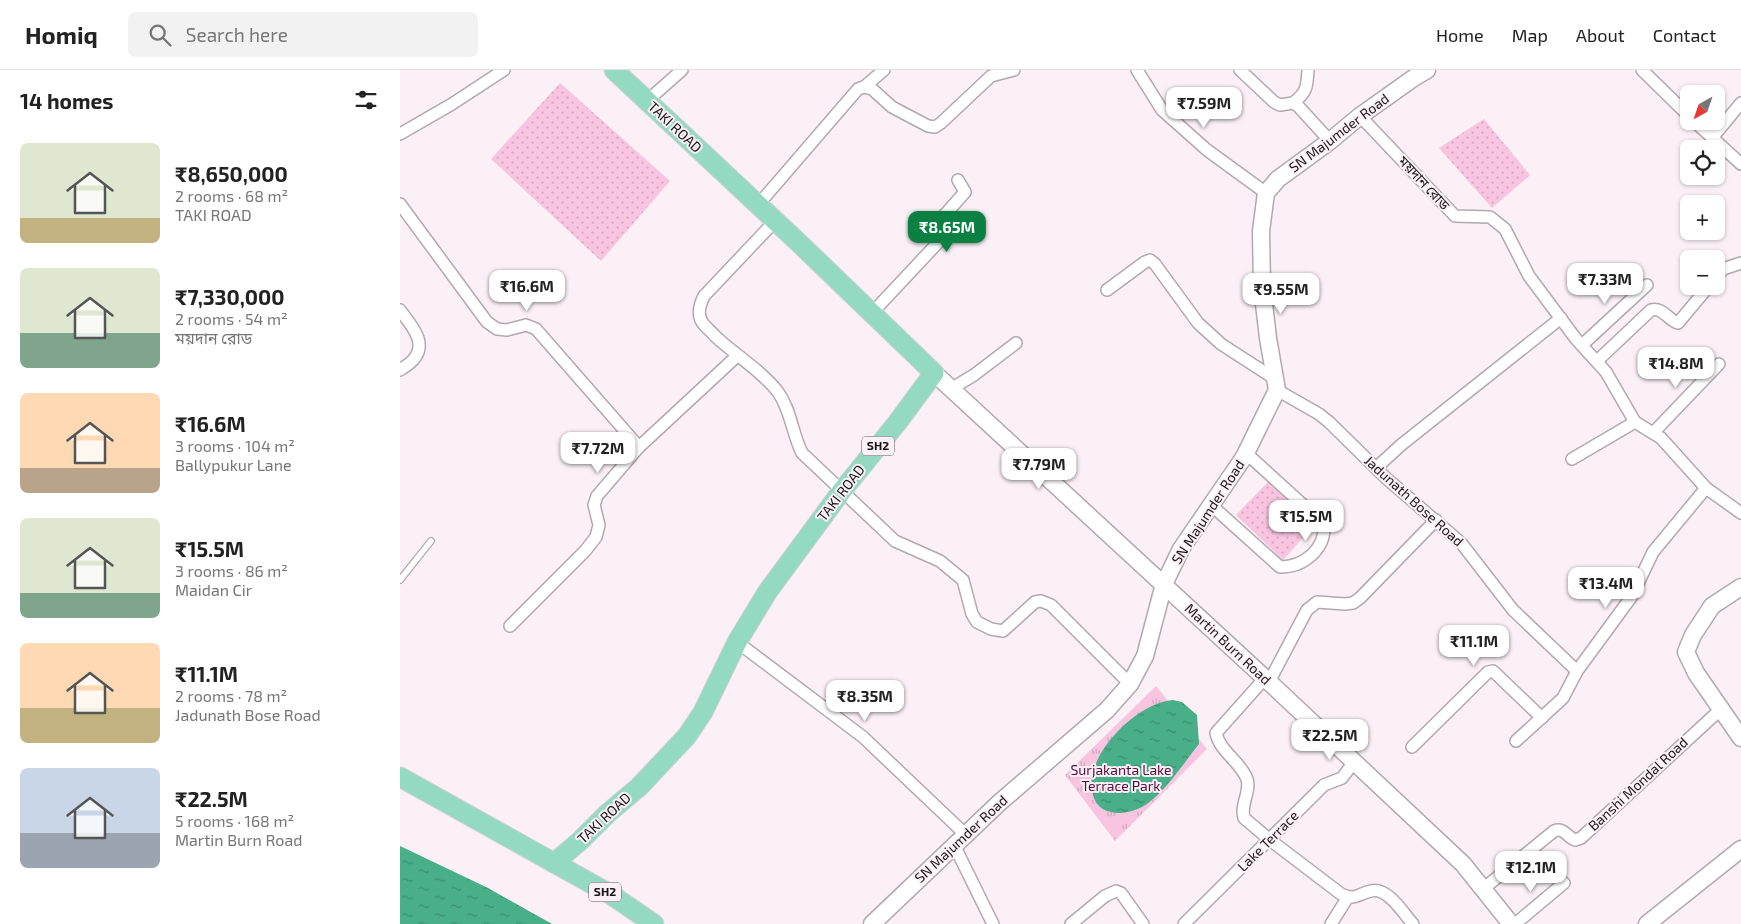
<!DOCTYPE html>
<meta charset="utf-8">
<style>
:root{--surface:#fff;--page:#f2f2f2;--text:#222;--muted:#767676;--line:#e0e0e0;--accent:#0b8043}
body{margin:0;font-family:"Exo 2","Noto Sans Bengali",sans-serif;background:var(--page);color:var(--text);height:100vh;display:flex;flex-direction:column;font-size:19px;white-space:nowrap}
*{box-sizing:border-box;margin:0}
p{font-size:16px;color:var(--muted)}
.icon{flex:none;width:28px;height:28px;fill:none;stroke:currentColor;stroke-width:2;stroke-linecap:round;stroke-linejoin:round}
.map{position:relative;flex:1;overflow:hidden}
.sheet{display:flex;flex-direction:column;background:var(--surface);width:400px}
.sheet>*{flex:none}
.needle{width:32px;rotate:220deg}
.controls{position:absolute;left:1280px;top:15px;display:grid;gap:10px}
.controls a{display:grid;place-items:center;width:45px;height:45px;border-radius:8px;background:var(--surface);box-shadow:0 1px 4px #0004;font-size:25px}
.price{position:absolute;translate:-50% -42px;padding:0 11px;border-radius:10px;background:#fff;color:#222;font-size:16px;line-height:32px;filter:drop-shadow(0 1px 2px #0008)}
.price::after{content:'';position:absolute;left:50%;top:30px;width:15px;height:11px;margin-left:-8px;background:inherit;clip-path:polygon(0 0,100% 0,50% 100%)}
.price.active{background:var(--accent);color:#fff}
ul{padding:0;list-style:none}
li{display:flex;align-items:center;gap:15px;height:125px;padding:0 20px}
li span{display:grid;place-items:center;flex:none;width:140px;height:100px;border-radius:8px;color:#555}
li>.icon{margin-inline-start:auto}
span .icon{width:60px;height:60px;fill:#fffc;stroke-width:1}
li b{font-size:21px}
h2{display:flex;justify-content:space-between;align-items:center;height:60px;padding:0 20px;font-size:21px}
header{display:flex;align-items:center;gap:30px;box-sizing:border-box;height:70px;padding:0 25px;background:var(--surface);border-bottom:1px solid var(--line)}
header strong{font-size:24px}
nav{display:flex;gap:28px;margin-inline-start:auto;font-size:18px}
.search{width:350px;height:45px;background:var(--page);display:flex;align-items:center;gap:12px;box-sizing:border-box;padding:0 18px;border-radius:8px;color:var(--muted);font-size:19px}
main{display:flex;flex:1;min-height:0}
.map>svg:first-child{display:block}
</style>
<header>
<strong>Homiq</strong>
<div class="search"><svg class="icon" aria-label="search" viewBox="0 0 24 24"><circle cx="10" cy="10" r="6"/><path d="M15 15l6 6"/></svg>Search here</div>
<nav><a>Home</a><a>Map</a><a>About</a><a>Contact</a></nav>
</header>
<main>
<section class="sheet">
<h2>14 homes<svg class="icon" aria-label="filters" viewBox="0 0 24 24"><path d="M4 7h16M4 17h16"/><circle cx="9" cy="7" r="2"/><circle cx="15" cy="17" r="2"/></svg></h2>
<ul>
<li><span style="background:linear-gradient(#dfe7d0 75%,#c2b280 0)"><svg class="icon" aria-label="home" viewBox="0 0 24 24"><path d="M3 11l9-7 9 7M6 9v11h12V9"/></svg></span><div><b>₹8,650,000</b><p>2 rooms · 68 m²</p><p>TAKI ROAD</p></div></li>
<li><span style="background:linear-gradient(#dfe7d0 65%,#7fa58c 0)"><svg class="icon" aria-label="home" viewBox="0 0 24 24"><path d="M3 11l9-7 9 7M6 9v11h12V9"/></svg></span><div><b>₹7,330,000</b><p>2 rooms · 54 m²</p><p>ময়দান রোড</p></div></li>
<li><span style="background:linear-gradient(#ffd9b3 75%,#b9a48a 0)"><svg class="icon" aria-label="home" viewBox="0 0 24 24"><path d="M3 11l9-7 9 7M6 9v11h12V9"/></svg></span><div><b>₹16.6M</b><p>3 rooms · 104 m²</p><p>Ballypukur Lane</p></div></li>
<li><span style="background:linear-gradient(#dfe7d0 75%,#7fa58c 0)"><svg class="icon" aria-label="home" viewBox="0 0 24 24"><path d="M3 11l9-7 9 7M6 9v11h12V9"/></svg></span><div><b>₹15.5M</b><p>3 rooms · 86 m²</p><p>Maidan Cir</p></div></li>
<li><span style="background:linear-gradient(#ffd9b3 65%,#c2b280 0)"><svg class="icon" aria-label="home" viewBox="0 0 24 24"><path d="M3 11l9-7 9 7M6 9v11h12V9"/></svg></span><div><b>₹11.1M</b><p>2 rooms · 78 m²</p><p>Jadunath Bose Road</p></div></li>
<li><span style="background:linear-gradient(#c9d6e8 65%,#9aa5b1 0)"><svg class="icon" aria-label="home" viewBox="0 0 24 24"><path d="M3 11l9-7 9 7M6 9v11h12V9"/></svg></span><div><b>₹22.5M</b><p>5 rooms · 168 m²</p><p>Martin Burn Road</p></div></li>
</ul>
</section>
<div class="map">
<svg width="1341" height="854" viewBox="0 0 1341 854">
<defs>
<pattern id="grass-dots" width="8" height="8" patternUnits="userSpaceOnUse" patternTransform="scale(1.25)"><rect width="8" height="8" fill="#f8c4df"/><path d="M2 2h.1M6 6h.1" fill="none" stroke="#d4a8bf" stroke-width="1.8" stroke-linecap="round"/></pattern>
<pattern id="park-tufts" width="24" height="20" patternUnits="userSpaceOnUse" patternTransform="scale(1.25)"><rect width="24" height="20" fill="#f8c4df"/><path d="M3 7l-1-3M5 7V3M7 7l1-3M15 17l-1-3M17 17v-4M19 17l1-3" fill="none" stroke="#d4a8bf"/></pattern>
<pattern id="water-ripples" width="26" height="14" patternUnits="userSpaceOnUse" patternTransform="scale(1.25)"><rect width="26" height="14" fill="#48af89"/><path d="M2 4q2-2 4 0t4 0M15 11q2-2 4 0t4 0" fill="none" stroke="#3b8d6f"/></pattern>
</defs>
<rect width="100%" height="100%" fill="#faf0f5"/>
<g fill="url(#grass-dots)">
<polygon points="160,13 270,111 201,191 91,89"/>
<polygon points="1084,49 1130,105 1092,138 1039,78"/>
<polygon points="868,412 915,454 883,490 836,445"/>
</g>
<polygon fill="url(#park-tufts)" points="756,616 807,679 715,771 665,705"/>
<g fill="url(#water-ripples)">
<path d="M773,630L782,632L797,645L799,674C783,694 768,718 747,734C736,741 723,745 711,742C700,740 694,732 692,721C685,684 738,632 773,630Z"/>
<polygon points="0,776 88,818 152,854 0,854"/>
</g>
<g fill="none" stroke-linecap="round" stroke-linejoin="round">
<defs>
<polyline id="lane" points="0,510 31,471"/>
<g id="street">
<polyline points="737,0 762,40 807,80 866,123"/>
<polyline points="840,0 874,32 880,35 893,33 898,36 930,71"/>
<polyline points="1242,0 1289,46"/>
<polyline points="464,17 484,0"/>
<polyline points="247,31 282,0"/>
<path d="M893,33C907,22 907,17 908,0"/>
<polyline points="960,46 1055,146 1090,147 1105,159 1129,206 1176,269 1206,302 1235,352 1261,368 1306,418 1341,443"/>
<polyline points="1294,51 1341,94"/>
<polyline points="0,64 52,34 104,0"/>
<polyline points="1312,68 1341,33"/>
<polyline points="0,134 87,252 97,259 107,260 126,255 136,259 239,377"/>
<polyline points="358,135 458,19 464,17 472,19 492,37 528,56 535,57 541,53 591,6 614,0"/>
<path d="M375,151L304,226C300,234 297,244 302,252C305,257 311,261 315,266C335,285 361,300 378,322C391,340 392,363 402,383L495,471L540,491L563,510L572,544L577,552L591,559L603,561L635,532L641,531L651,535L730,614"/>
<polyline points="1316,208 1323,199 1341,193"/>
<polyline points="707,220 745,192 750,190 755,194 798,253 821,274 875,309"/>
<path d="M0,240C10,254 29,273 13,290C10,294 4,297 0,300"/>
<polyline points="472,243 547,163 548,159 541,152 542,148 565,122 558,110"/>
<polyline points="1182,275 1247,215"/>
<path d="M1197,291L1251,240C1263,237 1268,250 1278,253L1309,216"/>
<polyline points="551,319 574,305 616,273"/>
<polyline points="877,320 919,344 929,352 986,408 1053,466 1062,474 1113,540 1177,601"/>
<polyline points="1253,363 1319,294"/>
<polyline points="1172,389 1235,352"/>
<polyline points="976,398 1001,375 1161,248"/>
<path d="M811,435L880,497C904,497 926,479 924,454L846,383"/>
<polyline points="110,556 185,481 196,467 199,455 194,435 197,426 239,377 337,286"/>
<polyline points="337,572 463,667 565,764"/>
<path d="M865,608L816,663C820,682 840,691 847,709C851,721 840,735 844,748L870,770L941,824C956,831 957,824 971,821C988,817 1003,843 1013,854"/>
<polyline points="869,612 907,540 917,532 945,534 953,533 960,528 1036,450"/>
<polyline points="1116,671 1163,628 1177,601 1232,526 1253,482 1306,418"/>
<polyline points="1012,677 1088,602 1093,601 1142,648"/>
<polyline points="554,775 593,854"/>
<path d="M1083,819L1154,761C1164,757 1167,767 1175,770L1181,768L1321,639"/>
<polyline points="671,854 705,826 716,821 721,823 743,854"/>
<polyline points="784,854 918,721 924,715 942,708 954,692"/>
<polyline points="931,854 948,827"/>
<polyline points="1115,854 1164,813"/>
</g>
<g id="secondary">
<polyline points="534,303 869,612 1063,794 1111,854"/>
<polyline points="1341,517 1312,536 1293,565 1286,582 1296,603 1341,668"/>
<polyline points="472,854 599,733 707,640 730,614 745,586 764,514 781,479 844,387 877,320 868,268 862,217 861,161 866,123 878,109 930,71 960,46 1015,7 1027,0"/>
<polyline points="1247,854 1341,779"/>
</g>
<g id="primary">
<polyline points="0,707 210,824 254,854"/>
<polyline points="154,793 180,771 208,743 239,717 287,666 303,642 337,572 368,521 441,422 497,353 534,303 399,173 214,0"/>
</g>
</defs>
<use href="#lane" stroke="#b2a9ae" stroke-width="8"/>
<use href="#street" stroke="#b2a9ae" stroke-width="14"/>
<use href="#secondary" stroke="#b2a9ae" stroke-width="19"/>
<use href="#primary" stroke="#d1d1d1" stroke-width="21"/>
<use href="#lane" stroke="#fff" stroke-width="5.5"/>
<use href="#street" stroke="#fff" stroke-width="11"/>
<use href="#secondary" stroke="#fff" stroke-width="16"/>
<use href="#primary" stroke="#94d9c1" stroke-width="19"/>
</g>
<g text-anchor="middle" stroke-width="4" stroke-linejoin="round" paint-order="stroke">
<g fill="#faf0f5" stroke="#5d585a" stroke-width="1">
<rect x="462" y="366.5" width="32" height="19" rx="4"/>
<rect x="189" y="812.5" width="32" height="19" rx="4"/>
</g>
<g font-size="12" font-weight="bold" fill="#1a1718">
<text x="478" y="380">SH2</text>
<text x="205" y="826">SH2</text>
</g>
<g font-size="14" fill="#1a1718" stroke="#faf0f5">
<text transform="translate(275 57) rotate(43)" y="5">TAKI ROAD</text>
<text transform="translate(939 63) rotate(-37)" y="5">SN Majumder Road</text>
<text transform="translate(1024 113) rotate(47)" y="5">ময়দান রোড</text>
<text transform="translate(441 423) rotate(-52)" y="5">TAKI ROAD</text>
<text transform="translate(1014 431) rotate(42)" y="5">Jadunath Bose Road</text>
<text transform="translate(808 442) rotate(-57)" y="5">SN Majumder Road</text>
<text transform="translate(828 574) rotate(43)" y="5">Martin Burn Road</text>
<text transform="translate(1238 714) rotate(-43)" y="5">Banshi Mondal Road</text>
<text transform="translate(204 748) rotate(-43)" y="5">TAKI ROAD</text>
<text transform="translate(561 769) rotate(-43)" y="5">SN Majumder Road</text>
<text transform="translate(868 771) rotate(-45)" y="5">Lake Terrace</text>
</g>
<g font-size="14" fill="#540e3c" stroke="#faf0f5">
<text x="721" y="705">Surjakanta Lake<tspan x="721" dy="16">Terrace Park</tspan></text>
</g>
</g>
</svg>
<div class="controls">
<a><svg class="needle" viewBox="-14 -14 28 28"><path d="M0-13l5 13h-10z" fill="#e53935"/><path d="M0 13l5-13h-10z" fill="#767676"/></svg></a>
<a><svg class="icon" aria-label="locate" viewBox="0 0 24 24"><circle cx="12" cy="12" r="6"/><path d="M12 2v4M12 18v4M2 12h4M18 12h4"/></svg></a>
<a>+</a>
<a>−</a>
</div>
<b class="price" style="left:804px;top:59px">₹7.59M</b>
<b class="price active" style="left:547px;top:183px">₹8.65M</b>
<b class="price" style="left:1205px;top:235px">₹7.33M</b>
<b class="price" style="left:127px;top:242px">₹16.6M</b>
<b class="price" style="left:881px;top:245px">₹9.55M</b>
<b class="price" style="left:1276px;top:319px">₹14.8M</b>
<b class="price" style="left:198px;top:404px">₹7.72M</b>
<b class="price" style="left:639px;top:420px">₹7.79M</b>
<b class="price" style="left:906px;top:472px">₹15.5M</b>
<b class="price" style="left:1206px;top:539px">₹13.4M</b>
<b class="price" style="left:1074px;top:597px">₹11.1M</b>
<b class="price" style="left:465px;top:652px">₹8.35M</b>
<b class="price" style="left:930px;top:691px">₹22.5M</b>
<b class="price" style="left:1131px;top:823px">₹12.1M</b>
</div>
</main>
